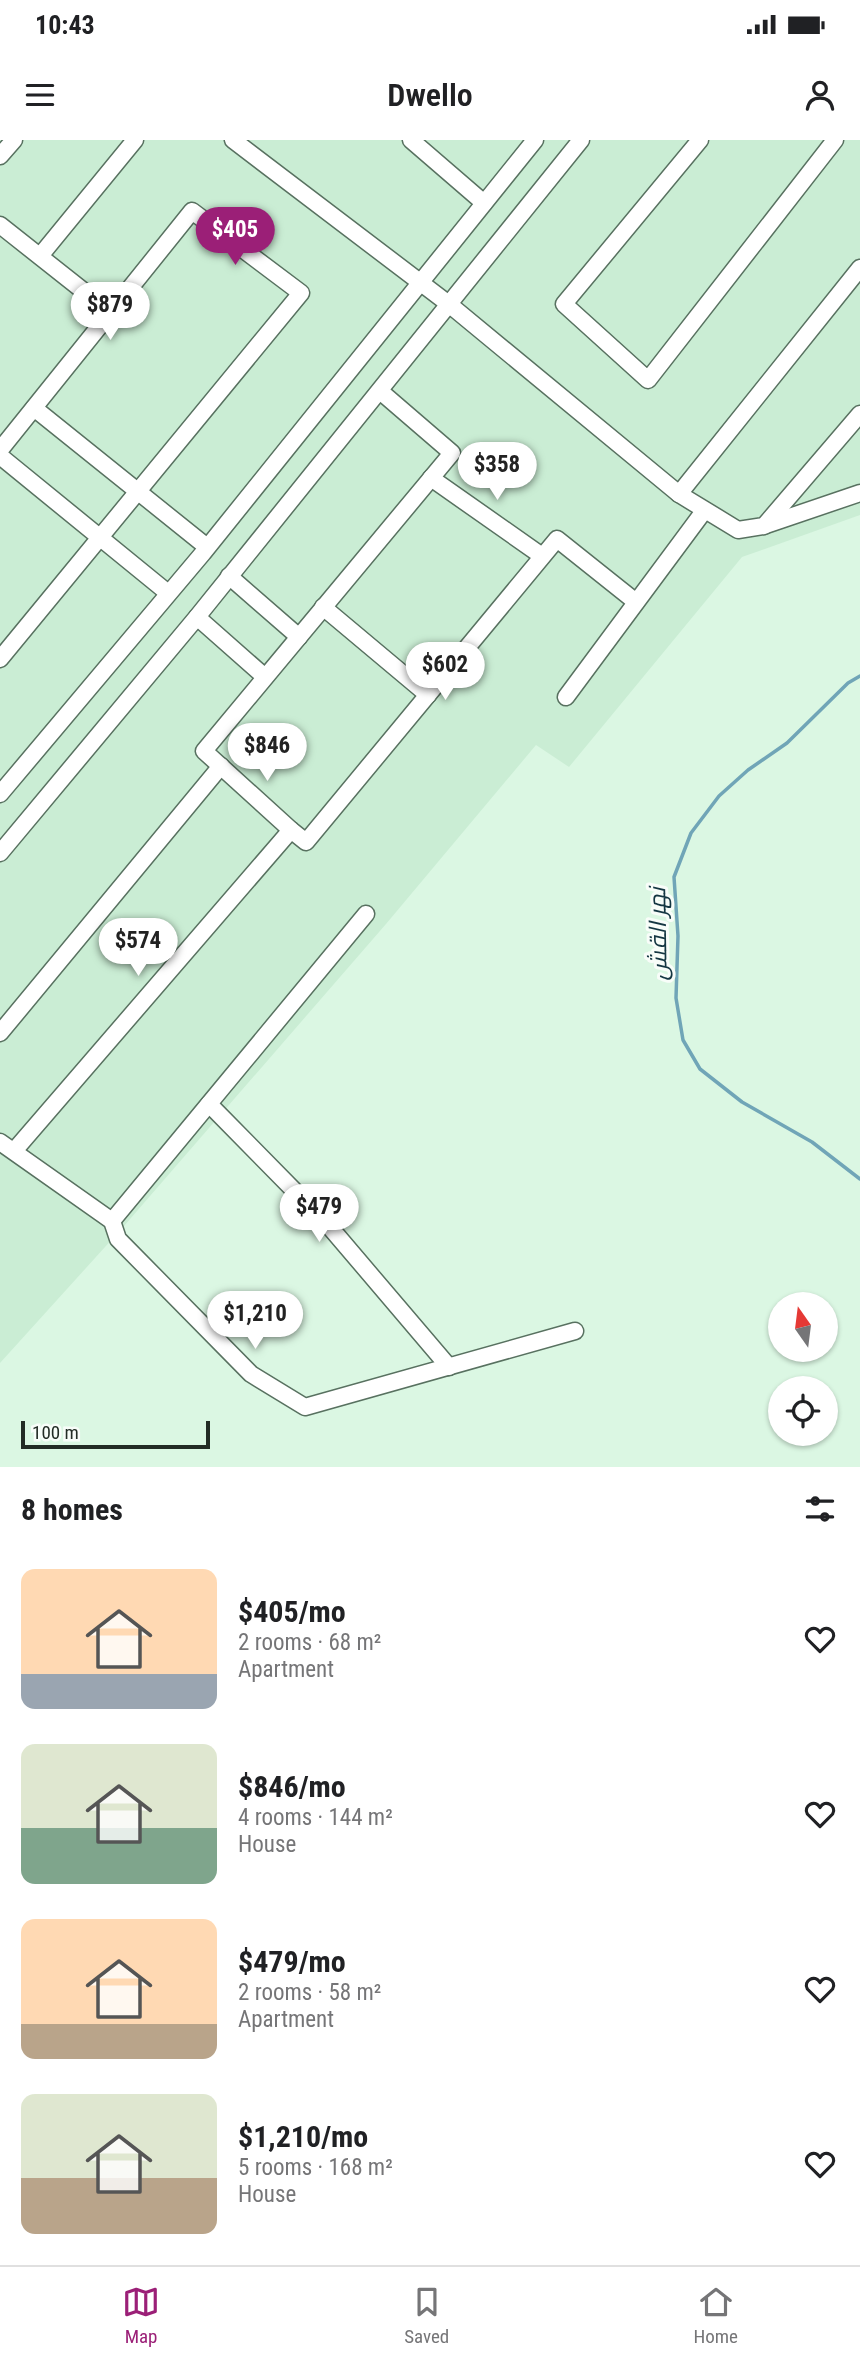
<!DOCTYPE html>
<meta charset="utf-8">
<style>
:root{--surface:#fff;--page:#f6f6f6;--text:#202124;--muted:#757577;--line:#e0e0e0;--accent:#9b1f77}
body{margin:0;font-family:"Roboto Condensed",Cairo,sans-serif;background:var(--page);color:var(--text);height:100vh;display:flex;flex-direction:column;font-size:26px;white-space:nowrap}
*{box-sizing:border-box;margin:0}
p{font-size:23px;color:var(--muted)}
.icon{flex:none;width:38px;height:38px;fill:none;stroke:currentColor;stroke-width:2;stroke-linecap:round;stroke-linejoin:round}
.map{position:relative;height:1327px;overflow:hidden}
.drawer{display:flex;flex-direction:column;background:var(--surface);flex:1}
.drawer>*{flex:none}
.needle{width:46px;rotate:346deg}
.controls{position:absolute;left:768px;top:1152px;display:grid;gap:14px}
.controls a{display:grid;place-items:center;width:70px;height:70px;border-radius:50%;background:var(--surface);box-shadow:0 2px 5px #0004;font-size:35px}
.scale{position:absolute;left:21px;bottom:18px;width:189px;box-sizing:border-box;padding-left:7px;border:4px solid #222c25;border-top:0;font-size:19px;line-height:24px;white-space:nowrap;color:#222c25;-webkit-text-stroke:5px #f8fdf9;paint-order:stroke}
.price{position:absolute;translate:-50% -60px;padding:0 16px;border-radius:24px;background:#fff;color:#222;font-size:23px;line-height:46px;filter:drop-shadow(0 2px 4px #0008)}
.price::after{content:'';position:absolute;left:50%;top:42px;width:21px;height:16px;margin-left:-10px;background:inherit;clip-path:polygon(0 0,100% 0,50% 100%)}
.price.on{background:var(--accent);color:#fff}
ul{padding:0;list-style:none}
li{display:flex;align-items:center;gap:21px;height:175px;padding:0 21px}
li span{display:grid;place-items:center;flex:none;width:196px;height:140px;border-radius:14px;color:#555}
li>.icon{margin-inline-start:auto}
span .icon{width:84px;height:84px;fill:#fffc;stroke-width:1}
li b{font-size:30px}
h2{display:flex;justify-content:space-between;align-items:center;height:84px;padding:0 21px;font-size:30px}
.status{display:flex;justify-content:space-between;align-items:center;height:49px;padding:0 35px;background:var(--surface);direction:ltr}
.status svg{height:19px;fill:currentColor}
header{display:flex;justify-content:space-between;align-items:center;height:91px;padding:0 21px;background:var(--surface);font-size:32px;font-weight:600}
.tabs{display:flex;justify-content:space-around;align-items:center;height:98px;border-top:2px solid var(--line);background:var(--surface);font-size:19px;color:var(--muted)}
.tabs a{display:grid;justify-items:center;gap:4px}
.tabs .on{color:var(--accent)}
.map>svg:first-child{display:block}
</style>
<div class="status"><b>10:43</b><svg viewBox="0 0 49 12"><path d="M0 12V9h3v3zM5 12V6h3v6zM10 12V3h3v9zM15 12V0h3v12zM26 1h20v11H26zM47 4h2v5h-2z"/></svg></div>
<header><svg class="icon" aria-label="menu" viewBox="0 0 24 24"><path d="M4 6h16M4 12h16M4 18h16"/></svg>Dwello<svg class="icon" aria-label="person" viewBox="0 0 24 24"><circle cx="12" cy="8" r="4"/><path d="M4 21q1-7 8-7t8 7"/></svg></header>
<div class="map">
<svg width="860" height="1327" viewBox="0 0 860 1327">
<rect width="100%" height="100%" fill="#dbf7e3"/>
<polygon fill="#caedd4" points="0,0 860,0 860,375 742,417 569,627 536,605 386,784 124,1086 0,1223"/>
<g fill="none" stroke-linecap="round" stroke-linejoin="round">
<polyline stroke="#70a5b7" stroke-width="3.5" points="860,536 848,543 787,603 748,630 719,656 691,693 674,737 678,796 676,858 683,900 700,929 742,962 812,1002 860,1039"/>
<defs>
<g id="minor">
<polyline points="233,0 450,165 679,354"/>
<polyline points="411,0 484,63"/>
<polyline points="700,0 564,164 648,240 835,0"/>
<polyline points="0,16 14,0"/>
<polyline points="0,85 110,172"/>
<polyline points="40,116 135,0"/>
<polyline points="860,128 679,354 738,390 764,386 860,274"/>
<polyline points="380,251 452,313 204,611 291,690 306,702 557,399 636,462"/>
<polyline points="34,268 207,407"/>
<polyline points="0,310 192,71 301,153 0,519"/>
<polyline points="0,316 168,453"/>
<polyline points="431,338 542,416"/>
<polyline points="766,385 860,353"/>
<polyline points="229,436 299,497"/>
<polyline points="323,467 428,555"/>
<polyline points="197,477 265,537"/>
<polyline points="566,557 704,371"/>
<polyline points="0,654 203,413 535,0"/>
<polyline points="0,713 197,477 581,0"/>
<polyline points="0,893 221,626"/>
<polyline points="209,964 329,1086 449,1227"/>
<polyline points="0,1002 112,1081 118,1099 251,1234 305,1267 575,1191"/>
<polyline points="14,1011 291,690"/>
<polyline points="112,1081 366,774"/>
</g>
</defs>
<use href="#minor" stroke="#587160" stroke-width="19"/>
<use href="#minor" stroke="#fff" stroke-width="16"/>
</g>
<g text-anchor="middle" stroke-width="6" stroke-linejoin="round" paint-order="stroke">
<g font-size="24" font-style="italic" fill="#143642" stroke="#f8fdf9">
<text transform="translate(658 794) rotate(-91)" y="8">نهر القش</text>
</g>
</g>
</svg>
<div class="controls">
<a><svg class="needle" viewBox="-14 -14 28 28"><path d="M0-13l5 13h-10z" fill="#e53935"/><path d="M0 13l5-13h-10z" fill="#757577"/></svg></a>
<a><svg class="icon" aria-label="locate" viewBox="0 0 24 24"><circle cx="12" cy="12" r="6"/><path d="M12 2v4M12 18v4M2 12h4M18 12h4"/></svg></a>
</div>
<div class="scale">100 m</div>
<b class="price on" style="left:235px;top:127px">$405</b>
<b class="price" style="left:110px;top:202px">$879</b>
<b class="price" style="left:497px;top:362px">$358</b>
<b class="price" style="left:445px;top:562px">$602</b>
<b class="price" style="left:267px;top:643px">$846</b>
<b class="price" style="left:138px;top:838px">$574</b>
<b class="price" style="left:319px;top:1104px">$479</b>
<b class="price" style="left:255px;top:1211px">$1,210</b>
</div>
<section class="drawer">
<h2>8 homes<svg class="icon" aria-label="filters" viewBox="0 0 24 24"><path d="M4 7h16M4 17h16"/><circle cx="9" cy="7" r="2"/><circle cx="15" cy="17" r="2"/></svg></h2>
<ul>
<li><span style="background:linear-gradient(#ffd9b3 75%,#9aa5b1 0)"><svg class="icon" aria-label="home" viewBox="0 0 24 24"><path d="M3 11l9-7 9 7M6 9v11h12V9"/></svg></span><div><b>$405/mo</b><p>2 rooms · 68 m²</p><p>Apartment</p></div><svg class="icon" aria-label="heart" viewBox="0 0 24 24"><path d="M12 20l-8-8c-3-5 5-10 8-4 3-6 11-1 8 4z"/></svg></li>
<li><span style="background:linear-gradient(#dfe7d0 60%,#7fa58c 0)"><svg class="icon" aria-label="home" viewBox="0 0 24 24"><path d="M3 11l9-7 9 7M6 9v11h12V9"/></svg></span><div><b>$846/mo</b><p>4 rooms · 144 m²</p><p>House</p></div><svg class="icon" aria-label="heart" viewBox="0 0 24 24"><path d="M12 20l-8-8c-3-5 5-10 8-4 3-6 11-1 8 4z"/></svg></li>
<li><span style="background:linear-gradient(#ffd9b3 75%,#b9a48a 0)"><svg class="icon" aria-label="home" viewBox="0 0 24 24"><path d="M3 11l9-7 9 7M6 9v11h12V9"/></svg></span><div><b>$479/mo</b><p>2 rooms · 58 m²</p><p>Apartment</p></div><svg class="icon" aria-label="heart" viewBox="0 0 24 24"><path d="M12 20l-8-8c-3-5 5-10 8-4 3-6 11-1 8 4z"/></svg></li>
<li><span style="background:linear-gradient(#dfe7d0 60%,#b9a48a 0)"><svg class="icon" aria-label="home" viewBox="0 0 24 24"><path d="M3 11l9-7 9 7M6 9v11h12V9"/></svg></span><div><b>$1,210/mo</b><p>5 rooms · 168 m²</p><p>House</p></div><svg class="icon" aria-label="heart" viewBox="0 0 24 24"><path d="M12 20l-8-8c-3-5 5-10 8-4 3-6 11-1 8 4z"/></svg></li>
</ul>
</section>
<nav class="tabs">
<a class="on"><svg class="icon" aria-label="map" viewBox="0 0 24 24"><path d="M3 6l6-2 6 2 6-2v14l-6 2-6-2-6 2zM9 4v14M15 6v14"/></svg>Map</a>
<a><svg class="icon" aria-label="saved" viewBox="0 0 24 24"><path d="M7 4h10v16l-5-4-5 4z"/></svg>Saved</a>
<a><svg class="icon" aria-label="home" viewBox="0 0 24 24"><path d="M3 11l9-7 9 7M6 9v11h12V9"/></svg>Home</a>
</nav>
